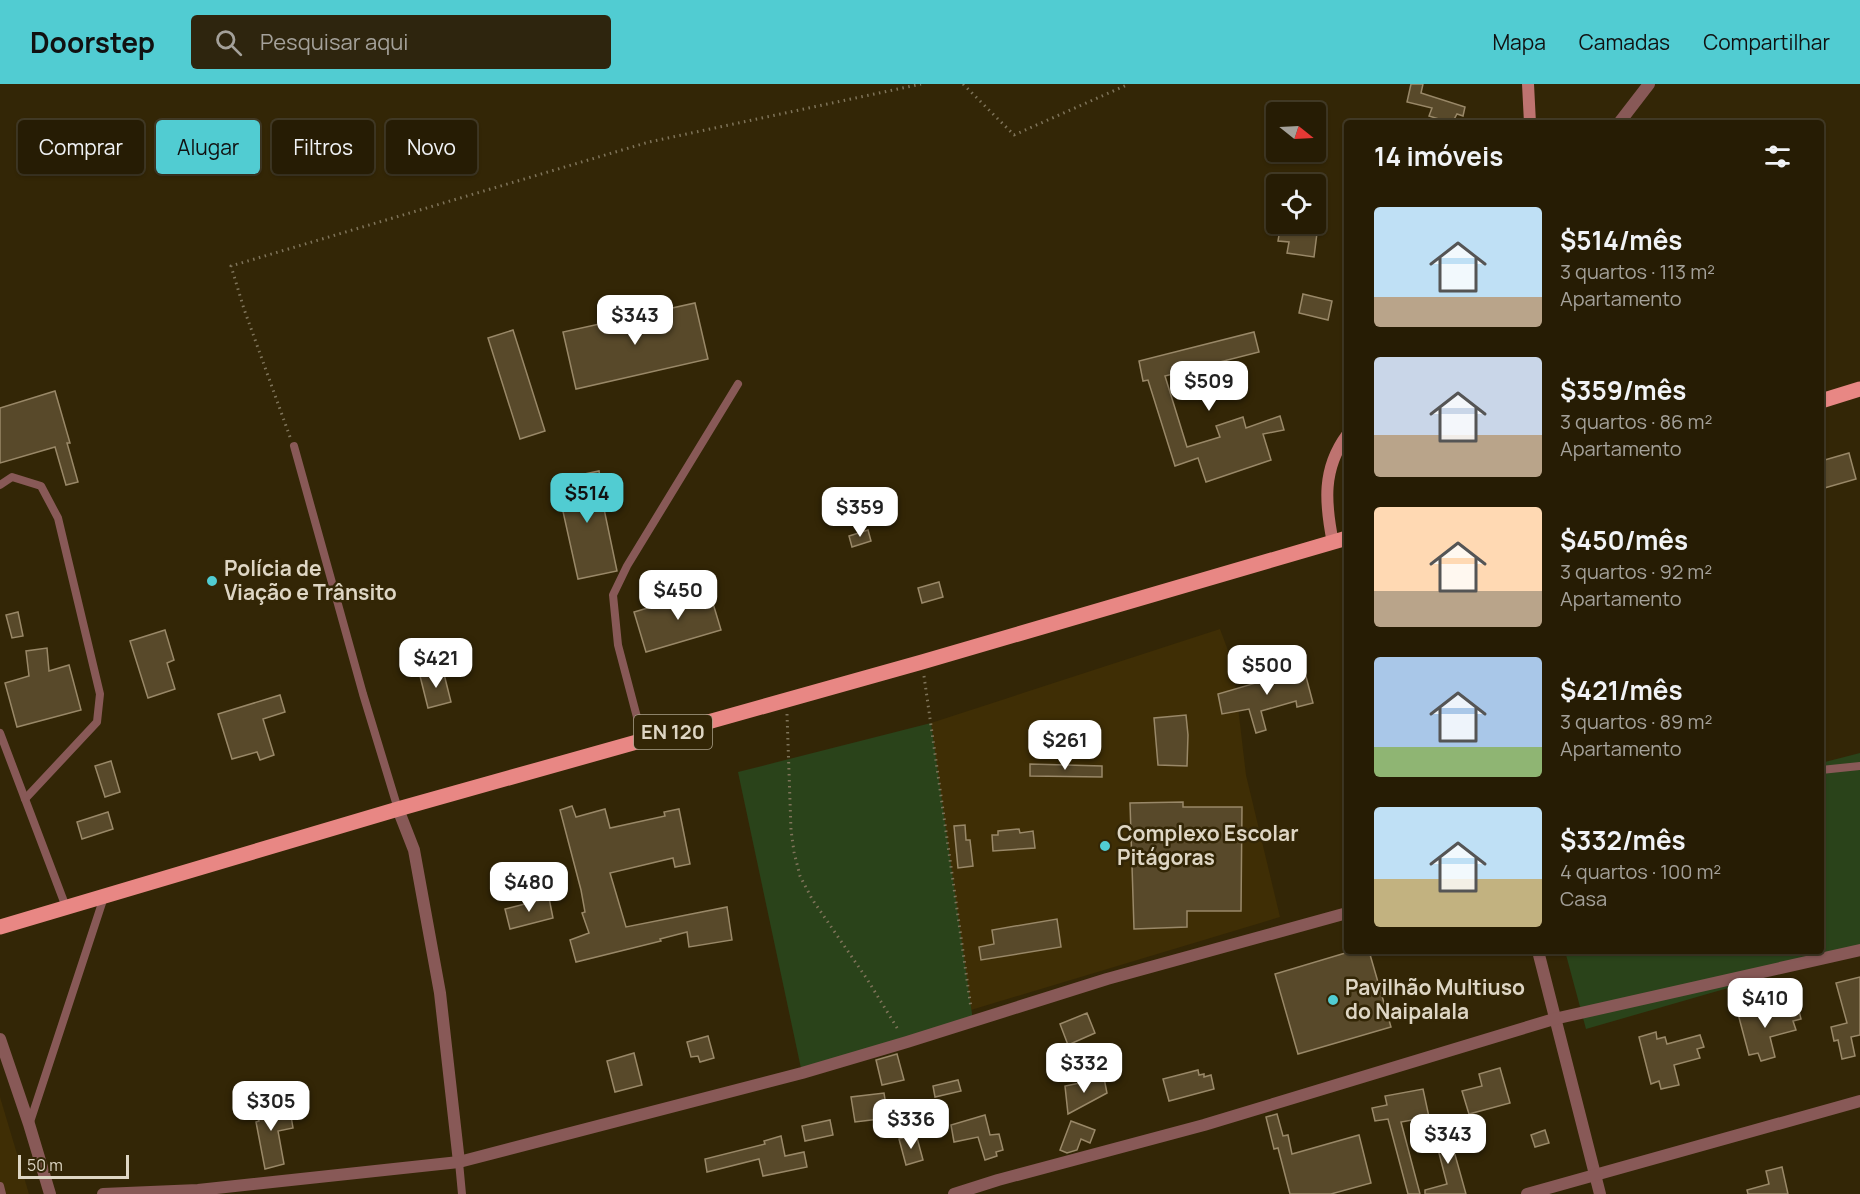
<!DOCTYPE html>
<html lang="pt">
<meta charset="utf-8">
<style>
:root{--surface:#261c04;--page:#2e250e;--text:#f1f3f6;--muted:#a4a19a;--line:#423a26;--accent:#51ccd2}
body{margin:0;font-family:Manrope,sans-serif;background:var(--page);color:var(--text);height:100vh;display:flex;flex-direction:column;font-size:22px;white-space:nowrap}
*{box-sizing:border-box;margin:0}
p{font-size:20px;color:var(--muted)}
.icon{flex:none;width:33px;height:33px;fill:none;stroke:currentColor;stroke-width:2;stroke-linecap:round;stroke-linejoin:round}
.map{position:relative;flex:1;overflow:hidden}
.panel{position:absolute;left:1344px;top:36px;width:480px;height:834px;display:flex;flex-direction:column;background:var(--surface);border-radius:6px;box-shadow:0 2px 4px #0004,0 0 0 2px var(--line)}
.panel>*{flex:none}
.top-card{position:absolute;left:18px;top:36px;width:570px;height:54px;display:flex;gap:12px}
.needle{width:39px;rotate:108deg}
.buttons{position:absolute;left:1266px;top:18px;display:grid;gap:12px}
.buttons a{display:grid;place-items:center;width:60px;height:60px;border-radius:6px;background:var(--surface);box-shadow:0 2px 4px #0004,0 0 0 2px var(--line);font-size:30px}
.scale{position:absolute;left:18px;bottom:15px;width:111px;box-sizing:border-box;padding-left:6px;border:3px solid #ded6c4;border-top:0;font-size:16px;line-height:21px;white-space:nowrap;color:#ded6c4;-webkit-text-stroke:4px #332606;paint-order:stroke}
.price{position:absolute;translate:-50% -51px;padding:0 14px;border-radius:12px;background:#fff;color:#222;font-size:20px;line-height:39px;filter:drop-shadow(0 2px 3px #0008)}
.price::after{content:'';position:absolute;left:50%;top:36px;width:18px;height:14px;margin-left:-9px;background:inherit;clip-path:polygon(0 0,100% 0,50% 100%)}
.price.selected{background:var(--accent);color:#111}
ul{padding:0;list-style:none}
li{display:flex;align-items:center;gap:18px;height:150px;padding:0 30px}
li span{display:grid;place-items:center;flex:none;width:168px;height:120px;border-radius:6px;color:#555}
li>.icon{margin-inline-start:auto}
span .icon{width:72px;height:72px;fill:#fffc;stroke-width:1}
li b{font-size:26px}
h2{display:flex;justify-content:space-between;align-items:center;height:72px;padding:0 30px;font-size:26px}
.chip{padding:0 21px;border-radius:6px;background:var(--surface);box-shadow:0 2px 4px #0004,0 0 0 2px var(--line);font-size:21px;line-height:54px}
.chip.selected{background:var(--accent);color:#111}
header{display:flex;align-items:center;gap:36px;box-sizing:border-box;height:84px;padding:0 30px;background:var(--accent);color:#111}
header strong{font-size:28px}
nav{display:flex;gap:33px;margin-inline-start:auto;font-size:21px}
.search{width:420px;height:54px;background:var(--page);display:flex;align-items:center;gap:15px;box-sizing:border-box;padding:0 21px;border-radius:6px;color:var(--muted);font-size:22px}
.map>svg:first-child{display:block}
</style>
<header>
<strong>Doorstep</strong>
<div class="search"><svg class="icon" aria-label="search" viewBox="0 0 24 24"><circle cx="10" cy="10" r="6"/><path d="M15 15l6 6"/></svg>Pesquisar aqui</div>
<nav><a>Mapa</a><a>Camadas</a><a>Compartilhar</a></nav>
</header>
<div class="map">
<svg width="1860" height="1110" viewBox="0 0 1860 1110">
<rect width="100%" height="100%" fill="#332606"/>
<g fill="#3f2e05">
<polygon points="1220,545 1233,580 1246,691 1280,833 971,926 931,639"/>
<polygon points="0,1013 29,1110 0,1110"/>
</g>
<g fill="#2a431a">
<polygon points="931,639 973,937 802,989 738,688"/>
<polygon points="1860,669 1860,866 1586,945 1565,867 1821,867 1821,679"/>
</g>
<g fill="#58492a" stroke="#998868" stroke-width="1.5">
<polygon points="1411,0 1423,0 1421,9 1465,23 1463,32 1457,30 1452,39 1429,32 1432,24 1407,18"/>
<polygon points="1280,145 1317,149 1314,173 1287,169 1289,158 1278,157"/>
<polygon points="1303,210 1332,217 1328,236 1299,229"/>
<polygon points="695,219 708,275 576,305 563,248"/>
<polygon points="513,246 545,347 520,355 488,254"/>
<polygon points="1254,248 1259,268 1165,292 1187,363 1220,353 1216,342 1243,333 1246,344 1280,332 1284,346 1263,350 1271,376 1206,398 1198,374 1175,382 1148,296 1143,297 1139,277"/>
<polygon points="55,307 70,359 67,359 78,398 66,401 55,363 0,379 0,324"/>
<polygon points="1849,369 1856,395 1821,405 1821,377"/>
<polygon points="599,387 605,419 603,420 617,487 578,495 556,396"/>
<polygon points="868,446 871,457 852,463 849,452"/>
<polygon points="939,498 943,513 922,519 918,504"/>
<polygon points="709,506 721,546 646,568 634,528"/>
<polygon points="18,528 23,552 12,554 6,531"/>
<polygon points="165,546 174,576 167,579 175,605 148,614 130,557"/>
<polygon points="47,564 49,587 69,581 81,626 17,643 5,599 29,592 26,567"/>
<polygon points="1304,585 1313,619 1297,623 1296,617 1261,627 1266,646 1256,649 1249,625 1222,630 1218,610"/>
<polygon points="443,586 451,618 428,624 420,592"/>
<polygon points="280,611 285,628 263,635 274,671 260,676 257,668 232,675 218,630"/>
<polygon points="1186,631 1188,651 1187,682 1158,681 1154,634"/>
<polygon points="111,677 120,708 105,713 95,682"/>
<polygon points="1030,680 1102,682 1102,693 1030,692"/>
<polygon points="1183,718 1183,723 1242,723 1241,827 1187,827 1187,843 1134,845 1130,719"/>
<polygon points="572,722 576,733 605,725 610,744 665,732 664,728 679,725 690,780 675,783 673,774 610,789 626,843 727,823 732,856 689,863 687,848 660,855 661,857 576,878 570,856 589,849 582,829 585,828 581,806 560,726"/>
<polygon points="108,728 113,745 82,755 77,738"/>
<polygon points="965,741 966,756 970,756 973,782 958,784 954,742"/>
<polygon points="1019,745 1020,749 1033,747 1035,764 993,767 992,751 998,751 998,747"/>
<polygon points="549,814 553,834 510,845 505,825"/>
<polygon points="1057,835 1061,863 981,876 979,863 994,860 992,846"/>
<polygon points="1352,867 1369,867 1391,943 1298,970 1275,890"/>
<polygon points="1860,893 1860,951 1851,953 1855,972 1842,975 1838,956 1834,957 1831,943 1847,939 1836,899"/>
<polygon points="1750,922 1752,928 1760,926 1762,933 1798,923 1801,935 1793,937 1796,946 1770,953 1775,973 1761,977 1758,969 1749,971 1737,926"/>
<polygon points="1087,929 1095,949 1068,961 1060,940"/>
<polygon points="1656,948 1657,955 1665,953 1667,960 1700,951 1704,963 1697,965 1700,974 1674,981 1679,1001 1661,1005 1659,997 1651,1000 1639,953"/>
<polygon points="708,952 714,974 700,978 698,972 691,973 687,958"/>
<polygon points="634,969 642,1001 615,1008 607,977"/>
<polygon points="897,970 904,996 882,1001 876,976"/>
<polygon points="1500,984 1510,1019 1469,1030 1462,1007 1482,1002 1479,990"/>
<polygon points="1198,986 1199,991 1204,990 1204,993 1211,991 1214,1005 1169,1017 1163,995"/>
<polygon points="1104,994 1107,1009 1068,1030 1065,1002"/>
<polygon points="958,996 961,1007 935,1013 933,1002"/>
<polygon points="1423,1005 1429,1033 1401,1038 1420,1110 1408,1110 1388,1035 1375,1037 1372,1024 1387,1021 1385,1012"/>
<polygon points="884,1009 888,1034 855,1038 851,1013"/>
<polygon points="274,1014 279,1034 291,1032 293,1044 278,1047 284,1080 265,1085 256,1038 259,1037 255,1019"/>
<polygon points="1277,1030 1283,1052 1288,1051 1292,1070 1359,1051 1371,1099 1331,1110 1290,1110 1278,1064 1274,1065 1266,1033"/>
<polygon points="985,1031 990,1051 999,1050 1003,1066 996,1068 997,1072 985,1076 978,1053 954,1058 951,1041"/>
<polygon points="830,1036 833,1051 805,1057 802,1042"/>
<polygon points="1071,1037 1095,1046 1090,1059 1081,1055 1077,1066 1067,1069 1060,1066"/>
<polygon points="1447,1042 1466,1110 1425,1110 1425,1106 1447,1100 1433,1046"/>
<polygon points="1545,1046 1549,1059 1535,1063 1531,1051"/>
<polygon points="916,1050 923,1076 906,1081 899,1055"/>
<polygon points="781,1052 785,1072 804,1068 807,1083 763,1092 759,1075 707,1088 705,1075 765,1060 764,1057"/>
<polygon points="1782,1083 1788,1110 1748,1110 1747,1106 1769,1100 1766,1087"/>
</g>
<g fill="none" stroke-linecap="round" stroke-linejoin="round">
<g stroke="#7f745a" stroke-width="3" stroke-dasharray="1.5 4.5" stroke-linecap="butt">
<polyline points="963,0 1014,51 1129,0"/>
<polyline points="290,353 244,225 231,182 649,58 921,0"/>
<polyline points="924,592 971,924"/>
<polyline points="787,630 791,746 794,768 800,792 812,815 867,895 899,947"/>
</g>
<g stroke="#885957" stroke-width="8">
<polyline points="294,362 363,610 398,725"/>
<polyline points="0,401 12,393 41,402 58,434 100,610 97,638 25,715"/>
<polyline points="0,649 66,823"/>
<polyline points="643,656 618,561 613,511 627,482 738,300"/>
<polyline points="1821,686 1860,682"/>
<polyline points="30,1038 104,813"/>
<polyline points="459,1078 462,1110"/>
<polyline points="0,1102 2,1110"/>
</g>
<g stroke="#885957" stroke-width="12">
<polyline points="1619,39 1649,0"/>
<polyline points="398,725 414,766 440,909 459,1078"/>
<polyline points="1538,867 1600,1110"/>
<polyline points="0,955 29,1040 50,1110"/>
<polyline points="103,1110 198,1106 459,1078 802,989 907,958 1107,895 1347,829"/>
<polyline points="954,1110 998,1096 1204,1041 1554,935 1860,866"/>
<polyline points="1527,1110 1860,1017"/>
</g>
<g stroke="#be7370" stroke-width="12">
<polyline points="1528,0 1530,39"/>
<path d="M1333,459C1325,419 1322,385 1347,351"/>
</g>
<g stroke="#e88784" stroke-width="15">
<polyline points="1821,317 1860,305"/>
<polyline points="0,843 398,725 922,578 1347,454"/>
</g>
</g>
<g fill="#51ccd2" stroke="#332606" stroke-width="2">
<circle cx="212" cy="497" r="6"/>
<circle cx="1105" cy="762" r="6"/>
<circle cx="1333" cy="916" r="6"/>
</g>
<g text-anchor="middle" stroke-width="5" stroke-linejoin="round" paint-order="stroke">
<rect fill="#332606" stroke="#aba18b" stroke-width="1.5" x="634" y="631" width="78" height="34" rx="4.5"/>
<g font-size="20" font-weight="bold" fill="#ded6c4">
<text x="673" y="655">EN 120</text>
</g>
<g font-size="21" font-weight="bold" fill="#ded6c4" stroke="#332606" text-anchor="start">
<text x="224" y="492">Polícia de<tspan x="224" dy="24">Viação e Trânsito</tspan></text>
<text x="1117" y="757">Complexo Escolar<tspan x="1117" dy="24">Pitágoras</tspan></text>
<text x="1345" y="911">Pavilhão Multiuso<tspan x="1345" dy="24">do Naipalala</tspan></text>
</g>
</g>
</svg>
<div class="buttons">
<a><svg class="needle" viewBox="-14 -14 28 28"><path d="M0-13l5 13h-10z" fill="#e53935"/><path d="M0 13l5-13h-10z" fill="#a4a19a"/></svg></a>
<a><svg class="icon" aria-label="locate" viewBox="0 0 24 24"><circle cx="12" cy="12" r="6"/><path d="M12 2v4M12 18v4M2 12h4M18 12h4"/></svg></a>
</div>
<div class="scale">50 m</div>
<b class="price" style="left:635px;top:262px">$343</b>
<b class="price" style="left:1209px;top:328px">$509</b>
<b class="price selected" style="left:587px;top:440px">$514</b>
<b class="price" style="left:860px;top:454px">$359</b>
<b class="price" style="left:678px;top:537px">$450</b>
<b class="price" style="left:436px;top:605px">$421</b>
<b class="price" style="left:1267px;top:612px">$500</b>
<b class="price" style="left:1065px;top:687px">$261</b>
<b class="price" style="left:529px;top:829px">$480</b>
<b class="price" style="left:1765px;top:945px">$410</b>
<b class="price" style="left:1084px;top:1010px">$332</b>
<b class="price" style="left:271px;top:1048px">$305</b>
<b class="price" style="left:911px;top:1066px">$336</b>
<b class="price" style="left:1448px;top:1081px">$343</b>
<div class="top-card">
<a class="chip">Comprar</a>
<a class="chip selected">Alugar</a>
<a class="chip">Filtros</a>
<a class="chip">Novo</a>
</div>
<section class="panel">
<h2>14 imóveis<svg class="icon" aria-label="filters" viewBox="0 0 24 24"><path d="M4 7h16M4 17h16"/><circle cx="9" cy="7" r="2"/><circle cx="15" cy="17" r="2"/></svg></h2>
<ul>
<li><span style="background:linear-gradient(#bfe0f5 75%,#b9a48a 0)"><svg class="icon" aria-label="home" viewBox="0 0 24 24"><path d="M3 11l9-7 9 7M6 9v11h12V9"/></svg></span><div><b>$514/mês</b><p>3 quartos · 113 m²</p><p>Apartamento</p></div></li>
<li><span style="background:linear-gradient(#c9d6e8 65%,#b9a48a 0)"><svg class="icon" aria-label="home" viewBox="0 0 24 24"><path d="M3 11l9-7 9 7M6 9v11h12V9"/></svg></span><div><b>$359/mês</b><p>3 quartos · 86 m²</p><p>Apartamento</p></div></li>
<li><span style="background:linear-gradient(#ffd9b3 70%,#b9a48a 0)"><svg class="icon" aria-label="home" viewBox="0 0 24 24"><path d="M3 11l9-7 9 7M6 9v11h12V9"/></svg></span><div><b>$450/mês</b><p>3 quartos · 92 m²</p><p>Apartamento</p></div></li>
<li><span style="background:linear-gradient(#a9c7e8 75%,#8fb573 0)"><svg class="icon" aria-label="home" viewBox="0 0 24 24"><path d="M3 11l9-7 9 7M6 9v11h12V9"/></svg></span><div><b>$421/mês</b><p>3 quartos · 89 m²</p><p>Apartamento</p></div></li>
<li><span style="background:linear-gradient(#bfe0f5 60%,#c2b280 0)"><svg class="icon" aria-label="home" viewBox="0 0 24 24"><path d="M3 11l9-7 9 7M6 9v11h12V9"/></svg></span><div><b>$332/mês</b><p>4 quartos · 100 m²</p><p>Casa</p></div></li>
</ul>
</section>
</div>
